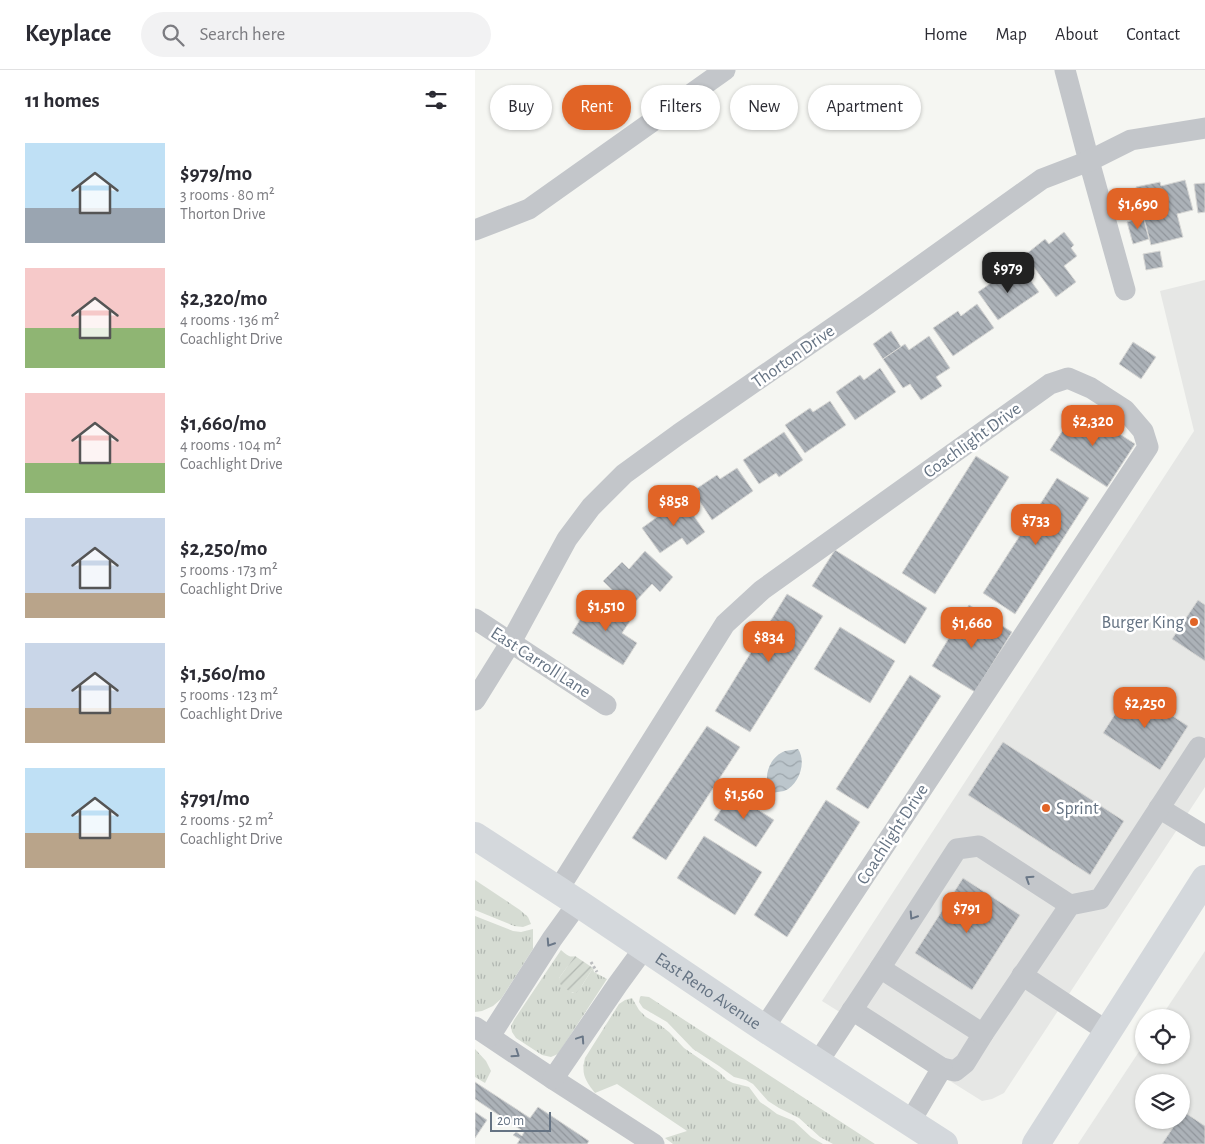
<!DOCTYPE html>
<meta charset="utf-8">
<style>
:root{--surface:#fff;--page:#f2f2f3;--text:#2b2b33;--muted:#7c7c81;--line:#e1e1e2;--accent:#e16426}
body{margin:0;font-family:"Alegreya Sans",sans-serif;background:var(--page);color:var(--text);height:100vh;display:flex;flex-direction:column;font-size:19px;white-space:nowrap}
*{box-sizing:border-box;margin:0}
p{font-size:16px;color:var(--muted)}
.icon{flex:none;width:28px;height:28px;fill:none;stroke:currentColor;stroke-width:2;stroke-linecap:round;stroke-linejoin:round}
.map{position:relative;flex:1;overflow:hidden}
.sheet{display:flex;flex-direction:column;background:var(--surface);width:475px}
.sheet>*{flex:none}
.banner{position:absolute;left:15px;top:15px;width:475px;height:45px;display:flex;gap:10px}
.buttons{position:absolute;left:660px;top:939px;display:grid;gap:10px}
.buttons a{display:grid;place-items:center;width:55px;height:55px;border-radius:50%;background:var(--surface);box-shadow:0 1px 4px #0004;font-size:25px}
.scale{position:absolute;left:15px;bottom:12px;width:61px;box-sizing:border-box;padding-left:5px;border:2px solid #657383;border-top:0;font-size:14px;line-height:18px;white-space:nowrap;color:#657383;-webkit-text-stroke:4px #fff;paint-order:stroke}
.price{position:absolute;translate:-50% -42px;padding:0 11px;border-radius:10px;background:var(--accent);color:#fff;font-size:16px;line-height:32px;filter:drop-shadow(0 1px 2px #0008)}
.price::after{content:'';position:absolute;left:50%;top:30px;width:15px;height:11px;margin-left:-8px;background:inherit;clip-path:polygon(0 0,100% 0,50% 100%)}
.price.on{background:#222;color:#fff}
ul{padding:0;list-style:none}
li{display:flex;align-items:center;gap:15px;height:125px;padding:0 25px}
li span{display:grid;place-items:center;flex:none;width:140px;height:100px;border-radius:0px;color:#555}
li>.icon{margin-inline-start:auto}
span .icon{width:60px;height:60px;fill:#fffc;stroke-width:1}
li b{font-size:21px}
h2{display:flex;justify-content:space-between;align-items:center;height:60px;padding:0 25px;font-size:21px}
.chip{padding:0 18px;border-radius:22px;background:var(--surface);box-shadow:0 1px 4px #0004;font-size:18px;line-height:45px}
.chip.on{background:var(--accent);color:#fff}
header{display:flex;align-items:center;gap:30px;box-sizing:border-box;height:70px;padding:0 25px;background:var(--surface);border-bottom:1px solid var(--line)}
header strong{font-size:24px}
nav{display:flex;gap:28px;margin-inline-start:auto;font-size:18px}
.search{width:350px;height:45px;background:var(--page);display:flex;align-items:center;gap:12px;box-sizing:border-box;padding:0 18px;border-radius:28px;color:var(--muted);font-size:19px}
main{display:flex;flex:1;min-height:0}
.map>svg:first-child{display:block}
</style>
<header>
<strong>Keyplace</strong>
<div class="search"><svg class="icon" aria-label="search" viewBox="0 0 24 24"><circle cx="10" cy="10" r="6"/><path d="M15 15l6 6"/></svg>Search here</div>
<nav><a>Home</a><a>Map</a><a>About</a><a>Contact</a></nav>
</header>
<main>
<section class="sheet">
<h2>11 homes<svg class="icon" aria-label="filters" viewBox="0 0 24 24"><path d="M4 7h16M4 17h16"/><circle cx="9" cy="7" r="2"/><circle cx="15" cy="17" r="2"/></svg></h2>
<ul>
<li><span style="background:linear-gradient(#bfe0f5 65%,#9aa5b1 0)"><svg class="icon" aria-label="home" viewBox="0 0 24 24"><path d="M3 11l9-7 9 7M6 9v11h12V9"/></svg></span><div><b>$979/mo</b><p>3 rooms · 80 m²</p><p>Thorton Drive</p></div></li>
<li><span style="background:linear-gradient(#f6c9c9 60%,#8fb573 0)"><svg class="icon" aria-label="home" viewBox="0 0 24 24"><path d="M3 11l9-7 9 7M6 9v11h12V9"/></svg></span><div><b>$2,320/mo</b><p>4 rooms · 136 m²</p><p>Coachlight Drive</p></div></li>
<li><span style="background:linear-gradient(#f6c9c9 70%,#8fb573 0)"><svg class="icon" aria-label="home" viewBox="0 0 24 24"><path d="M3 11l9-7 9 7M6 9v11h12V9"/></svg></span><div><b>$1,660/mo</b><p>4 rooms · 104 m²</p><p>Coachlight Drive</p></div></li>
<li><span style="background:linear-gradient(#c9d6e8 75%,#b9a48a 0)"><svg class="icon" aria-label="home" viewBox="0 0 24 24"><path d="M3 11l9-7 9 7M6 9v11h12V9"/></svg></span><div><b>$2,250/mo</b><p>5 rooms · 173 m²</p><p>Coachlight Drive</p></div></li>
<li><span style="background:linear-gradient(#c9d6e8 65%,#b9a48a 0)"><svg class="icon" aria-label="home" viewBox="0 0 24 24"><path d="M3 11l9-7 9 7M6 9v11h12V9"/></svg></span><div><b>$1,560/mo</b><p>5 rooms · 123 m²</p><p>Coachlight Drive</p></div></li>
<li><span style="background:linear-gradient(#bfe0f5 65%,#b9a48a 0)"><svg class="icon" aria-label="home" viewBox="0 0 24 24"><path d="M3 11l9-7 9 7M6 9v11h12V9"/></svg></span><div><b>$791/mo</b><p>2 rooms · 52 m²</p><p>Coachlight Drive</p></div></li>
</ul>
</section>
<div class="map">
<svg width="730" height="1074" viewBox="0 0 730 1074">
<defs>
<pattern id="grass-tufts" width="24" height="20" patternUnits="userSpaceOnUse" patternTransform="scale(1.25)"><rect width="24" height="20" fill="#d6dcd3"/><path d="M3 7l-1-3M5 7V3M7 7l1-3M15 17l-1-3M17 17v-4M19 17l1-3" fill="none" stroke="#b1b7b1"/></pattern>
<pattern id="garden-furrows" width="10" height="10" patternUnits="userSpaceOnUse" patternTransform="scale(1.25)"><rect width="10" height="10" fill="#d6dcd3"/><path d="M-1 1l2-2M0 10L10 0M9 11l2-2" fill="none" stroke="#b1b7b1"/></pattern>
<pattern id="water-waves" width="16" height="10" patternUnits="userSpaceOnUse" patternTransform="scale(1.25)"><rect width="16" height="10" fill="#bcc6cc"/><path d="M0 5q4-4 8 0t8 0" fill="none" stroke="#9ca5ab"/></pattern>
<pattern id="building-back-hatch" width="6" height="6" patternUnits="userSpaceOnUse" patternTransform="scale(1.25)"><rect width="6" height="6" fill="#acb2b8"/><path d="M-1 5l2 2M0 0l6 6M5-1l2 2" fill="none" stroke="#90959b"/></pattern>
</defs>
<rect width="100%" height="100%" fill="#f5f6f2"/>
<g fill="#e6e7e5" fill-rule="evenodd">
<polygon points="730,210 730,717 529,1023 517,1029 507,1031 347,931 719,361 685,221"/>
<path d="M730,881V1074H603L669,974V985H706V948L686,947ZM669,1012H706V1050H669Z"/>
</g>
<g fill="url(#grass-tufts)">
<polygon points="0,810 45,840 53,847 56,854 48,857 39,856 0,840"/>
<polygon points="0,846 38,861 46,862 58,859 58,879 26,929 18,936 7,941 0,942"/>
<path d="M86,880C91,884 94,888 100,886L84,908C88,916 90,919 98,923L106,917L118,898L119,902L132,909L83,984L76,987L67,985L41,968L37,962L36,956L39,950Z"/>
<polygon points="166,926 174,927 400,1074 358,1074 345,1067 324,1048 304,1038 293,1031 278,1014 271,1010 259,1007 244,996 218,979 192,952 168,938 164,932 165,927"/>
<path d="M157,928L164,940L171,947L185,955L194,962L209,978L244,1002L252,1010L258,1013L274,1017L285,1032L294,1038L302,1044L319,1051L336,1067L348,1074H198L190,1068L212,1061L142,1014L120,1023C110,1010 106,1004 110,988L144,934L150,930Z"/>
<polygon points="0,979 11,991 16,1001 10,1013 0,1007"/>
</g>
<polygon fill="url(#garden-furrows)" points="100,886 118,898 106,917 101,923 95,922 85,914 84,908"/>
<path fill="url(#water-waves)" d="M323,679C332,692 324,715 309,721C305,722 300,722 297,723C286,709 294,687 310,681C314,680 319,680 323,679Z"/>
<g fill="url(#building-back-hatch)" stroke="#d7d7d5">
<polygon points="710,110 718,140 702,144 708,167 676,175 661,117 685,112 686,116"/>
<polygon points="730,113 730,142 723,143 719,114"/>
<polygon points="668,147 674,169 658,174 652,152"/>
<polygon points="589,162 599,175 596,178 602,186 589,196 601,212 581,227 550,185 570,169 574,174"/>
<polygon points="685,181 688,197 671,200 668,184"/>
<polygon points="547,199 564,222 523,250 503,222 526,206 530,211"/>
<polygon points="502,234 519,258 478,286 458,258 483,241 486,246"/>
<polygon points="416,261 426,277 408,289 398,274"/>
<polygon points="454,266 475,298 461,307 467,316 446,330 435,314 428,318 408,289 430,274 434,280"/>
<polygon points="658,272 681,287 666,309 644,294"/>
<polygon points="405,298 421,322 380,350 361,322 385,305 389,310"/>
<polygon points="355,331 371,355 330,383 310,355 335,338 338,342"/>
<polygon points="603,337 660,374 632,417 575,380"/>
<polygon points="309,362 328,390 304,407 301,403 284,414 268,390"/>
<polygon points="501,386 534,407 460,524 427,503"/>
<polygon points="262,398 278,421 237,450 218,421 242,405 245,409"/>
<polygon points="582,408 614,428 540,544 508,523"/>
<polygon points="207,429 230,462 212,475 207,468 185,483 167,458"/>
<polygon points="360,480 452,538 430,574 337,516"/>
<polygon points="170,481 198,507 185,522 177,514 155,537 128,511 147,492 154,499"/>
<polygon points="312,524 348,546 275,662 240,641"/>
<polygon points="121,530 155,551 147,563 162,573 148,595 97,563 111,540 114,542"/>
<polygon points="723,530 730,535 730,591 697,569"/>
<polygon points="494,535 537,562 500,622 457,596"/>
<polygon points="365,557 420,591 395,633 339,599"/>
<polygon points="435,605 466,626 393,739 361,719"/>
<polygon points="656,619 713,656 685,700 628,663"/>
<polygon points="232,656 265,677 191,790 157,768"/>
<polygon points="528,672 649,751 615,805 493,725"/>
<polygon points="257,723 299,750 281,777 239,750"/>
<polygon points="351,730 385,752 312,867 279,845"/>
<polygon points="229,766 287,802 260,845 202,808"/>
<polygon points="488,808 545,845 497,920 440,883"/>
<polygon points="0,1012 55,1048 63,1037 114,1071 112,1074 42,1074 45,1069 38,1065 41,1062 47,1066 49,1062 0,1029"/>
<polygon points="0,1042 12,1050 0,1068"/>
<polygon points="709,1042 730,1056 730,1074 687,1074 703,1050 706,1050 706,1046"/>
</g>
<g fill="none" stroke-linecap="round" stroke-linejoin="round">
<polyline stroke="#bbbdbf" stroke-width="3" stroke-dasharray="2.5 2.5" stroke-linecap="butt" points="116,892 122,902"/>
<g stroke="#c3c6ca" stroke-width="21">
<polyline points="590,0 614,91 650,220"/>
<polyline points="0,160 54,139 250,0"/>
<polyline points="0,549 131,635"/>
<polyline points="0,630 36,572 92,469 116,437 149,404 204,364 391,235 567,109 614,91 656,70 730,58"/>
<polyline points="684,738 730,766"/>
<polyline points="83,820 250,554 287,520 575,314 593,308 616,318 650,340 668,361 673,377 289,958"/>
<polyline points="405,898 482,779 504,776 595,835"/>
<polyline points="547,905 633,962"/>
<polyline points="377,940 467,998 480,1001 490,993 508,964"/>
<polyline points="0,957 78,1009 179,1074"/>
<polyline points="15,966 77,869 103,833"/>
<polyline points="343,992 405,898 508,964 595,835 625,829 724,677"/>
<polyline points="78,1009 143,914 170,877"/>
<polyline points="435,1052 467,998"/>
</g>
<g stroke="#d4d8dc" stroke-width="28">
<path id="s1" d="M0,766L103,833L289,958L469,1074"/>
<polyline points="561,1074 730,809"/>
</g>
</g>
<defs><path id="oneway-chevron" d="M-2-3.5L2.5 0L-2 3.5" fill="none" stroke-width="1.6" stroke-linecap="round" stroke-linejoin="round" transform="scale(1.25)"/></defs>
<g stroke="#6a7787">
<use href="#oneway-chevron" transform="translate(554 809) rotate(-147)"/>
<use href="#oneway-chevron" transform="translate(438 846) rotate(123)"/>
<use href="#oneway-chevron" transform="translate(75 873) rotate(123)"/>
<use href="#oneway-chevron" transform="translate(106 969) rotate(-56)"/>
<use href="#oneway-chevron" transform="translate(41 984) rotate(34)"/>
</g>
<g fill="#e16426" stroke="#fff" stroke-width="2">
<circle cx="719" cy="552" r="5"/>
<circle cx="571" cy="738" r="5"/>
</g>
<g text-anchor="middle" stroke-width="5" stroke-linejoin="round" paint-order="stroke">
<g font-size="18" fill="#657383" stroke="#fff">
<text transform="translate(318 286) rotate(-35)" y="6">Thorton Drive</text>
<text transform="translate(497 370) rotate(-36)" y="6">Coachlight Drive</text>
<text transform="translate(66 592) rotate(33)" y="6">East Carroll Lane</text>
<text transform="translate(417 764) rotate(-57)" y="6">Coachlight Drive</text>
<text dy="6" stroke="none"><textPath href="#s1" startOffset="280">East Reno Avenue</textPath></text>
</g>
<g font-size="18" fill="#657383" stroke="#fff" text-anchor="end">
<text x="709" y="558">Burger King</text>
<text x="581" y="744" text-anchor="start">Sprint</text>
</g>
</g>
</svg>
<div class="buttons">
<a><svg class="icon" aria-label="locate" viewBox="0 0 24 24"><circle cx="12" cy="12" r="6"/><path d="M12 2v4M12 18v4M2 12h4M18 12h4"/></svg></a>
<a><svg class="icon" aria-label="layers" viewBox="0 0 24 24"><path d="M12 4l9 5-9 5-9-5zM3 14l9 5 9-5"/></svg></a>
</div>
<div class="scale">20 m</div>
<b class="price" style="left:663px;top:160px">$1,690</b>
<b class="price on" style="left:533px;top:224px">$979</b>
<b class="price" style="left:618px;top:377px">$2,320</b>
<b class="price" style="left:199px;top:457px">$858</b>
<b class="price" style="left:561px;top:476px">$733</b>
<b class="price" style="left:131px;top:562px">$1,510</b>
<b class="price" style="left:497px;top:579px">$1,660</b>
<b class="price" style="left:294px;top:593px">$834</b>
<b class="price" style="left:670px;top:659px">$2,250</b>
<b class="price" style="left:269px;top:750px">$1,560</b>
<b class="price" style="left:492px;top:864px">$791</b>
<div class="banner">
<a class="chip">Buy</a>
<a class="chip on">Rent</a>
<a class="chip">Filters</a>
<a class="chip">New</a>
<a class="chip">Apartment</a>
</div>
</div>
</main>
